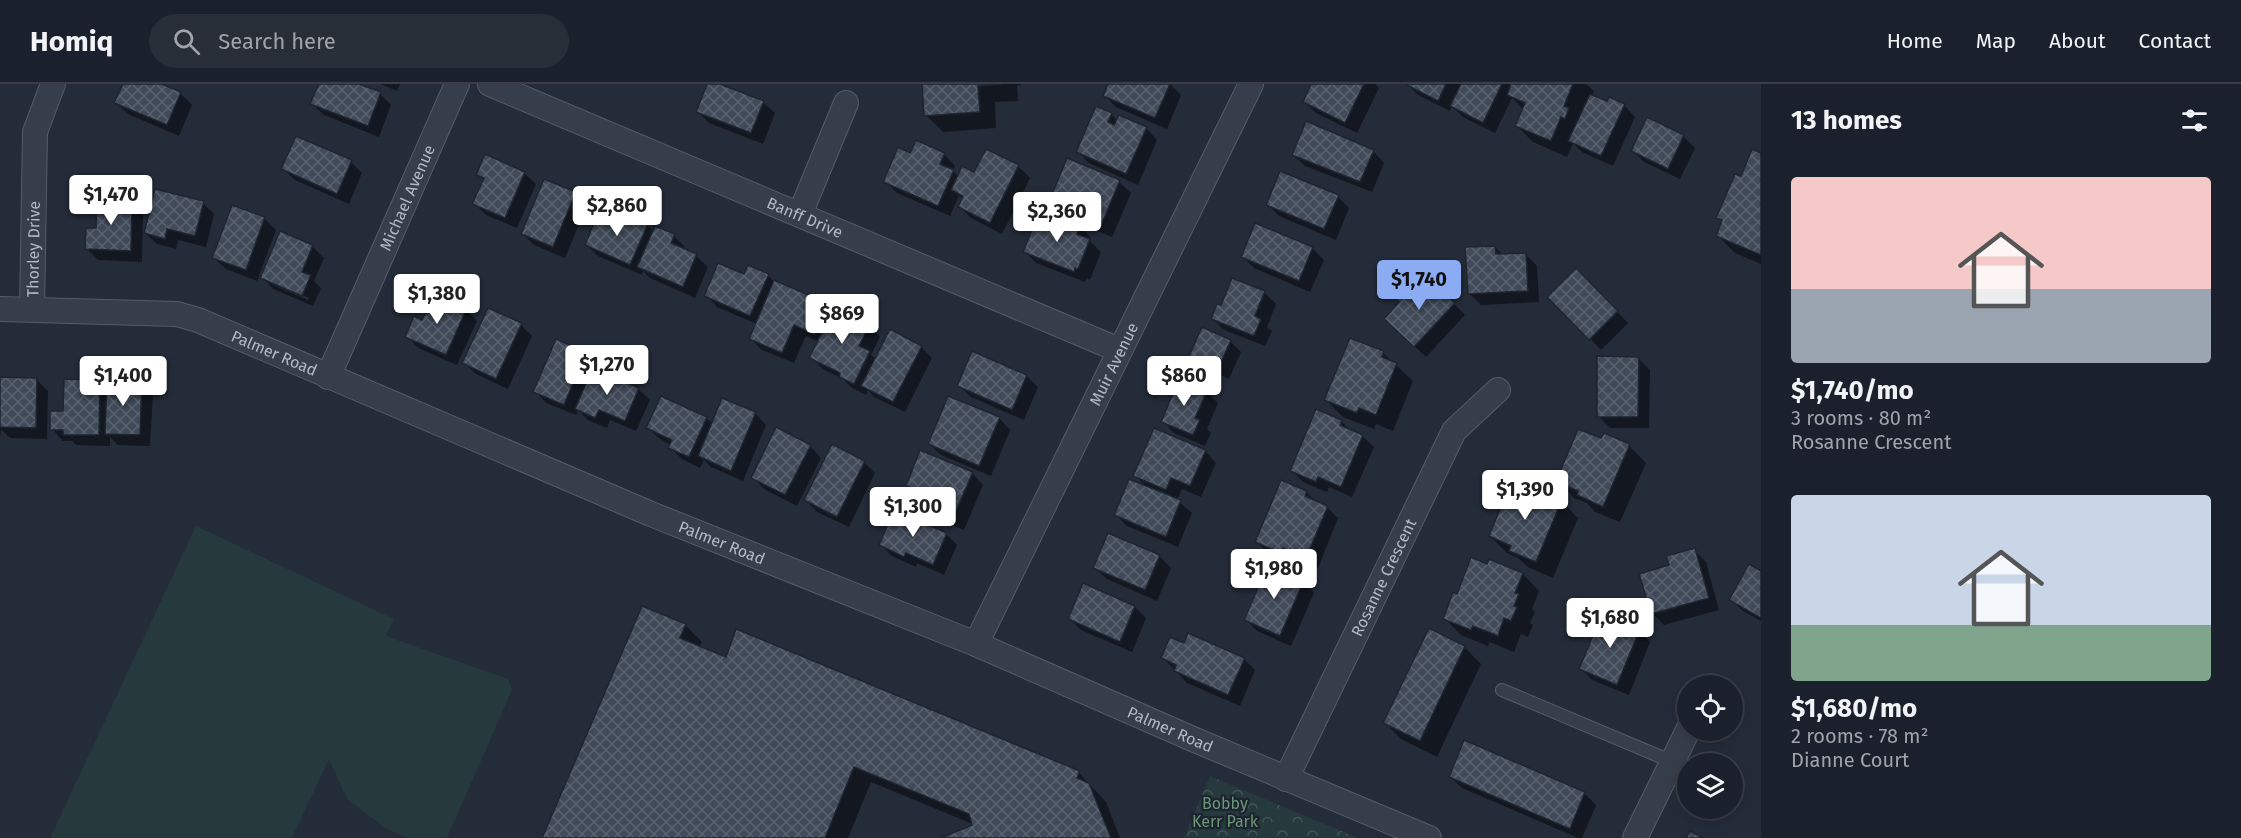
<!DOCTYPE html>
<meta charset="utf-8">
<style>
:root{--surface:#1b212c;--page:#282e38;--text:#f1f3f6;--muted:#a0a3a9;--line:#393e48;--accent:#8bacf3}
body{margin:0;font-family:"Fira Sans",sans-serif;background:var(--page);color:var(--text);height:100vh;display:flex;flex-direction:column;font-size:22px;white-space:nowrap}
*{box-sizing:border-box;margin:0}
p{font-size:20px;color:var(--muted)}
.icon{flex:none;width:33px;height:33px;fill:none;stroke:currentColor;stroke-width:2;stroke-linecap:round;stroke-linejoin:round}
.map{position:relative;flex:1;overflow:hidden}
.details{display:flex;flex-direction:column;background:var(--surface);width:480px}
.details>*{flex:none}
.tools{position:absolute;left:1677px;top:591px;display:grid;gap:12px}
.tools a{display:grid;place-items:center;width:66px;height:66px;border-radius:50%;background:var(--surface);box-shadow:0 3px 15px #0003,0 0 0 2px var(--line);font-size:30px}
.price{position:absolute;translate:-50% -51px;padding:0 14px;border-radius:6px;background:#fff;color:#222;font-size:20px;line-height:39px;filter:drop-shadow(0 2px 3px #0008)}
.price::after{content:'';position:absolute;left:50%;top:36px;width:18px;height:14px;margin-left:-9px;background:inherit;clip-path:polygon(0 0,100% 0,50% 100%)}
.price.on{background:var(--accent);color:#111}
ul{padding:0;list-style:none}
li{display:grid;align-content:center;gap:12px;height:318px;padding:0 30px}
li span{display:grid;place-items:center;height:186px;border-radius:6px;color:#555}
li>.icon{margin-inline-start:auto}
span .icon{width:108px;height:108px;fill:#fffc;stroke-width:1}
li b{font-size:26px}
h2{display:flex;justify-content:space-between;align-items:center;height:72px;padding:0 30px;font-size:26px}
header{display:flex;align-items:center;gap:36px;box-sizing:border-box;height:84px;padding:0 30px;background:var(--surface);border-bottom:2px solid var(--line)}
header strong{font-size:28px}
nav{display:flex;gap:33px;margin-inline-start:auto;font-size:21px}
.search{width:420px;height:54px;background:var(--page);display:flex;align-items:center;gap:15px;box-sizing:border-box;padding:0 21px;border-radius:33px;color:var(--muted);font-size:22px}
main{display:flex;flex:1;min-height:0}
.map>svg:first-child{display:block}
</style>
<header>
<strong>Homiq</strong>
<div class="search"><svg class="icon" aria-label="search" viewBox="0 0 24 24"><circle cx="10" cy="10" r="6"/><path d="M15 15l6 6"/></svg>Search here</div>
<nav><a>Home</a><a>Map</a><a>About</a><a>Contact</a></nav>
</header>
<main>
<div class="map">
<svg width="1761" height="754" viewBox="0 0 1761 754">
<defs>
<pattern id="park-crowns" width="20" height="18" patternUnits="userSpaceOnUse" patternTransform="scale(1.5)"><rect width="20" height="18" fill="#26393c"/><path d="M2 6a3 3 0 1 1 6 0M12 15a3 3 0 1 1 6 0" fill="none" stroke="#435457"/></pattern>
<pattern id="building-cross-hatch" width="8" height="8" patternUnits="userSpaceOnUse" patternTransform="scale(1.5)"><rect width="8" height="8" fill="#404a59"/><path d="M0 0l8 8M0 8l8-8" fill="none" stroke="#59626f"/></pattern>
</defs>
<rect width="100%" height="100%" fill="#242c3a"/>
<polygon fill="url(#park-crowns)" points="1210,692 1358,754 1184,754"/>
<polygon fill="#26393c" points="196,442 394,535 386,552 508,595 512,606 447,754 406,754 384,743 347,715 329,675 292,754 50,754"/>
<g fill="#0007" fill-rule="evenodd">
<polygon points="124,0 158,0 180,9 192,21 179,52 128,30 116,19"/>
<polygon points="320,0 355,0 380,10 391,21 379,53 324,31 312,20"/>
<polygon points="381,0 400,0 397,7"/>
<polygon points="708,0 715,0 763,18 775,29 763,60 709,39 698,28"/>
<polygon points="923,0 1021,0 1021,1 1017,2 1018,17 995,18 996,44 943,48 926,31"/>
<polygon points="1110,0 1170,0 1181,11 1167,45 1116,23 1105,12"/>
<polygon points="1313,0 1375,0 1379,4 1357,49 1316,29 1304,18"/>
<polygon points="1407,0 1586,0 1594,7 1592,12 1608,19 1624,21 1635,33 1613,82 1582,68 1573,59 1567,73 1533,58 1517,42 1524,26 1512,14 1495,49 1463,33 1452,22 1450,27 1418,11"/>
<polygon points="1111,30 1118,37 1146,44 1157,56 1138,101 1089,79 1078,68"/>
<polygon points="1683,52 1695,64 1680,95 1644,78 1633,67"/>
<polygon points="987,67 1018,82 1030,94 1002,150 971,134 960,123 963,116 959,112 950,132 897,109 885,97 911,70 944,70 955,82 953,87 959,93 975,90"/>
<polygon points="1373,67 1384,79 1372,108 1305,82 1293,71"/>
<polygon points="1761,70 1761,180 1735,169 1718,152 1723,138 1718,133 1742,94"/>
<polygon points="351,78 362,89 349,120 295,96 283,85"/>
<polygon points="524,89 536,100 517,144 486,131 474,119 484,97 478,90"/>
<polygon points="1119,98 1131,109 1112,153 1075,137 1091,154 1090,157 1101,168 1090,196 1087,194 1085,198 1036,179 1025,167 1074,140 1075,137 1061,131 1050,120"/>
<polygon points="575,109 587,121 565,174 534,161 523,150"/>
<polygon points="1338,113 1349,124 1336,156 1279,132 1268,121"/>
<polygon points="132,117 143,129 142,178 98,176 87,165 97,146"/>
<polygon points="203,119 214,130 206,163 178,156 176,165 157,160 145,149"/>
<polygon points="233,123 265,135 276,146 257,197 226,185 214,174"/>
<polygon points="647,141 654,148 674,152 685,163 684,166 696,172 708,183 695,214 650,194 643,187 642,191 598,172 586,161 625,142"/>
<path d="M281,149L312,162L324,174L314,197L321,204L313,222L273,205L262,193ZM273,198L309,214L308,216L273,201Z"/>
<polygon points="1495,163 1503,171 1525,170 1537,182 1539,218 1481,221 1469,209"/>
<polygon points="1312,164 1324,176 1310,208 1254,184 1243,173"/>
<polygon points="1576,187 1628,239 1601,266 1549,213"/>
<polygon points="768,191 774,198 828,221 834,228 869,241 880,253 871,271 876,275 921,263 932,274 905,328 874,313 868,306 866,311 852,304 843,295 823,285 811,273 819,258 806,252 794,279 762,266 750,254 757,240 717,223 706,211 745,192"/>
<polygon points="1233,196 1265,209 1276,220 1267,243 1272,247 1265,262 1224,246 1213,235 1222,223"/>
<polygon points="1408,211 1454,220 1465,231 1426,273 1397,246"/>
<polygon points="466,226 477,237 457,281 418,264 407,252 423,238"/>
<polygon points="521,241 532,252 508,305 476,290 464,279"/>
<polygon points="1230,257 1241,268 1229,295 1202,283 1191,272"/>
<polygon points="585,269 597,281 595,286 638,305 650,316 636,347 610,336 607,344 588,336 578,326 576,331 546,319 535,307"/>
<polygon points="1383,269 1413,297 1393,347 1376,340 1374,345 1343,333 1326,316"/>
<polygon points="1638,274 1650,286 1649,344 1610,344 1598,332"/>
<polygon points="1026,292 1038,303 1024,336 971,313 959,302"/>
<polygon points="0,294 36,295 48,307 47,355 10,354 1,345 0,354"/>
<polygon points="99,297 108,306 141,298 153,310 150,362 118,361 110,353 110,362 76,361 72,357 63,357 52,345 65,329"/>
<polygon points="1206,308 1218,319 1207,345 1211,349 1205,362 1174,349 1163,337"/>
<polygon points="755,329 766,341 743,397 711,383 704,376 700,384 682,375 670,364 671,361 660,355 648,344 706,334 713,340"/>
<polygon points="999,334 1010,346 991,392 941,371 929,360"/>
<polygon points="1341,337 1351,347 1362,352 1374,363 1352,413 1329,403 1327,408 1303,398 1292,386"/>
<polygon points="1602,356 1629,362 1646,379 1620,438 1595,428 1587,419 1574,414 1558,397"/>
<polygon points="810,362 821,374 797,422 764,405 753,393"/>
<polygon points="1205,367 1216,379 1201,413 1182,405 1177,416 1192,429 1178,463 1127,442 1116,431 1147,404 1135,391"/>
<polygon points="864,378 875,389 849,443 817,428 806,416"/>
<polygon points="972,389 983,401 964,446 937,435 926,424 929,417 919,413 907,401"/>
<polygon points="1306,408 1317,419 1327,423 1338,434 1318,484 1294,474 1292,479 1268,469 1257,458"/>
<polygon points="1534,412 1561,417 1578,434 1553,494 1528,483 1518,474 1507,469 1490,452"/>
<polygon points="946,450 957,461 944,491 917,479 916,483 892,472 881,461"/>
<polygon points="1109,451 1159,472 1171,484 1157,517 1107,495 1095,484"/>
<polygon points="1694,466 1706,478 1719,526 1664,541 1652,529 1671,482"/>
<polygon points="1488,482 1523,490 1539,507 1532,525 1535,528 1530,539 1533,541 1528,553 1521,550 1514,568 1490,558 1488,562 1461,551 1444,534 1457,512"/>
<polygon points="1761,488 1761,537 1743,527 1731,516"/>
<polygon points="1303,497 1314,509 1291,562 1257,547 1246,536"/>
<polygon points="1135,523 1146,534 1132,568 1081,546 1070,535"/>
<polygon points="685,541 702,558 699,563 727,575 1079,689 1106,718 1120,754 945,754 975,741 871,698 848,754 544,754"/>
<polygon points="1639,547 1650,558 1629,611 1592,596 1581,585"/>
<polygon points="1185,561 1244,575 1255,586 1240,622 1187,599 1163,574"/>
<polygon points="1464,563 1481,580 1437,673 1401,655 1385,639"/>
<polygon points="1465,658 1585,710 1596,721 1582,754 1578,754 1462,704 1450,693"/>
</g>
<g fill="url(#building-cross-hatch)" stroke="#1e2531" stroke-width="1.5">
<polygon points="123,0 162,0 181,8 167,41 114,19"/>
<polygon points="319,0 359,0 381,8 368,42 310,20"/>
<polygon points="707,0 720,0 764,17 751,49 696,28"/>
<polygon points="922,0 1002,0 978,2 980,28 924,32"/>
<polygon points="1108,0 1170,0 1155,34 1103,12"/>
<polygon points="1311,0 1364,0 1345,39 1303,18"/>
<polygon points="1405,0 1446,0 1438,17"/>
<polygon points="1461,0 1502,0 1483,39 1450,22"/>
<polygon points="1511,0 1573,0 1564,22 1569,24 1565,35 1561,33 1551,57 1515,42 1525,19 1507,11"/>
<polygon points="1590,10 1607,17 1609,13 1625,20 1601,72 1568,57"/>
<polygon points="1096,22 1112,29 1108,38 1114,41 1119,31 1147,43 1126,90 1076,68"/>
<polygon points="1647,33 1684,51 1668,85 1631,67"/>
<polygon points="1306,37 1374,66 1360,98 1292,71"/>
<polygon points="296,52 352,76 337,110 281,85"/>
<polygon points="916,56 945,69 940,80 954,86 938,122 883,98 898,63 910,69"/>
<polygon points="986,65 1019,81 990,139 958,123 963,112 951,106 962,82 974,88"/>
<polygon points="1752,65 1761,69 1761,171 1716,152 1722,136 1716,134 1735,90 1741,92"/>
<polygon points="485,70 525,88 505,134 472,120 484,94 476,91"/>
<polygon points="1067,74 1120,96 1101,142 1048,120"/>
<polygon points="1280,87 1339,111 1324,145 1266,121"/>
<polygon points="544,95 576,108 553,163 521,150"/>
<polygon points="155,105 204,117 195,152 167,145 165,155 144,149"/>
<polygon points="97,115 132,116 131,167 85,165 86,144 96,144"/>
<polygon points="232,121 265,133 246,186 212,174"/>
<polygon points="598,129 624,140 628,131 648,140 630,181 585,161"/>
<polygon points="1038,131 1064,141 1066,135 1081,141 1077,150 1090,155 1078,185 1075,184 1074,188 1023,168"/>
<polygon points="1255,139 1313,163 1299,197 1241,173"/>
<polygon points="655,142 675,150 671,159 697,170 683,203 637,183"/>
<polygon points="280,147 313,161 302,188 311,191 302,212 260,194"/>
<polygon points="1495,162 1496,170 1526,169 1528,207 1468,210 1465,163"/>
<polygon points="718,179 744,190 748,181 769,190 750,232 704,212"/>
<polygon points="1576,184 1618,227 1589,256 1547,213"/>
<polygon points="1425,191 1455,219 1414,263 1384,235 1399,218 1395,214 1405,206 1408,209"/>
<polygon points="1232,194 1265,207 1255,232 1261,235 1254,252 1211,235 1217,220 1221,221"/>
<polygon points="774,196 829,220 815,251 794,241 782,269 749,255"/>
<polygon points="434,210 467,224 446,271 405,253 414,232 422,236"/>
<polygon points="835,223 870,240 859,262 870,267 854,300 839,293 840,289 809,274"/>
<polygon points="488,224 522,239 496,295 462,279"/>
<polygon points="1202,243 1231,256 1218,285 1189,272"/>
<polygon points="890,245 922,262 893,318 861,302"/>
<polygon points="1350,254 1384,267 1382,273 1397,279 1376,331 1359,324 1357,329 1324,316"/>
<polygon points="556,255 586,268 564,321 533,308"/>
<polygon points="972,267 1027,291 1012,326 957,302"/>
<polygon points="1597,272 1639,273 1638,333 1597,333"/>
<polygon points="593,283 639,304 625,337 599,326 595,334 575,325"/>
<polygon points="0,293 37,294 36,344 0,343"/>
<polygon points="64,295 100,296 99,351 63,351 63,346 50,346 50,327 63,327"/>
<polygon points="107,295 142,297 140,351 105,350"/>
<polygon points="1179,295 1207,307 1195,334 1200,336 1193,351 1161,338"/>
<polygon points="661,312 707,333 689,373 668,364 672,356 646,344"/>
<polygon points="948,312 1000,333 979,382 928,360"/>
<polygon points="722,314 756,328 731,387 698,372"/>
<polygon points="1316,325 1342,336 1340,341 1363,351 1341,403 1318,393 1316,398 1290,387"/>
<polygon points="776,343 811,361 785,411 751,394"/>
<polygon points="1154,344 1206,366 1190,402 1171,394 1166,406 1133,392"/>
<polygon points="1578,345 1601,354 1604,349 1630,360 1603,423 1577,411 1578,407 1556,397"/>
<polygon points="832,360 865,377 837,433 804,416"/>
<polygon points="920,366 973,388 952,436 924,424 929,411 906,402"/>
<polygon points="1129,395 1181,416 1166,453 1114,431"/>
<polygon points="1281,396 1307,407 1305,412 1328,422 1306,474 1283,464 1281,469 1255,458"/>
<polygon points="1510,400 1534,410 1535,404 1562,416 1536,478 1509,467 1511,462 1489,452"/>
<polygon points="894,426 947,449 933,481 906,469 904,473 879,461"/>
<polygon points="1108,449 1160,471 1145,506 1093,484"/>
<polygon points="1695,464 1709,514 1651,530 1639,490 1669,481 1666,472"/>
<polygon points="1471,473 1487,480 1489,475 1523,489 1515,509 1519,510 1514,522 1517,523 1511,537 1504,534 1498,552 1473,542 1471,546 1443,535 1453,508 1457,510"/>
<polygon points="1749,480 1761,487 1761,534 1729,516"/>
<polygon points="1268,481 1304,496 1280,552 1244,536"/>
<polygon points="1083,499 1135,522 1120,558 1068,535"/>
<polygon points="642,522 686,540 680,554 726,573 736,545 1080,687 1077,694 1089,699 1111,754 941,754 972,741 969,730 854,683 825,754 542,754"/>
<polygon points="1602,530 1640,545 1617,601 1579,585"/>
<polygon points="1429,544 1465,562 1420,657 1383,639"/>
<polygon points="1188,549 1245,574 1228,611 1174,587 1176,581 1161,574 1170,553 1184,559"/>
<polygon points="1464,656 1585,708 1570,745 1449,693"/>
<polygon points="1690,747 1703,754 1686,754"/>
</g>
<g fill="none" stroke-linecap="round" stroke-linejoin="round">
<defs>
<polyline id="lane" points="1502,606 1673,678"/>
<g id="street">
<path id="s1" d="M490,0L1119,266"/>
<polyline points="800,130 846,19"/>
<path id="s2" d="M0,225L177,230L198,236L651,430L976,560L1195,656L1429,754"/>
<path id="s3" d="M32,225L35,48L53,0"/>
<path id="s4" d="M328,293L457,0"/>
<path id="s5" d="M976,560L1251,0"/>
<path id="s6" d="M1286,695L1454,347L1498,306"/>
<polyline points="1635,754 1688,646"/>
</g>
</defs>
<use href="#lane" stroke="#555c68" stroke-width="14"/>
<use href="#street" stroke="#555c68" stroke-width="26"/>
<use href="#lane" stroke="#373e4b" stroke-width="12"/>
<use href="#street" stroke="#373e4b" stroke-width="24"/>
</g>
<g text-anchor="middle" stroke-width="4.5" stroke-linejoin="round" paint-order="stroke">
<g font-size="16" fill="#b2b9c6" stroke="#1c232f">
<text dy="6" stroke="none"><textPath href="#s4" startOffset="196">Michael Avenue</textPath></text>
<text dy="6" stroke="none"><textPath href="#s1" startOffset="342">Banff Drive</textPath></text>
<text dy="6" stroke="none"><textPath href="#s3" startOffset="60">Thorley Drive</textPath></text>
<text dy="6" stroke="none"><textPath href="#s2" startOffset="282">Palmer Road</textPath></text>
<text dy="6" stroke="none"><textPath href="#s5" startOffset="312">Muir Avenue</textPath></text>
<text dy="6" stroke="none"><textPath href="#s2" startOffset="768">Palmer Road</textPath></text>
<text dy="6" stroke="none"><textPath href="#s6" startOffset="224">Rosanne Crescent</textPath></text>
<text dy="6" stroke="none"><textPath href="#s2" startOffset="1254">Palmer Road</textPath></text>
</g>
<g font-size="16" fill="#6b9677" stroke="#1c232f">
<text x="1225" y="725">Bobby<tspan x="1225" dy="18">Kerr Park</tspan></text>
</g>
</g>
</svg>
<div class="tools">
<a><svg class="icon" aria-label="locate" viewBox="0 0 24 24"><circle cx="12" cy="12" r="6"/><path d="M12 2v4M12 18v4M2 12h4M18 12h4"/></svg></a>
<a><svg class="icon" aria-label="layers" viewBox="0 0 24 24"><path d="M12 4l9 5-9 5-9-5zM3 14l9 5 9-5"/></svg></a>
</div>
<b class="price" style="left:111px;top:142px">$1,470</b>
<b class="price" style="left:617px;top:153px">$2,860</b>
<b class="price" style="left:1057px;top:159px">$2,360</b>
<b class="price on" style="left:1419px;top:227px">$1,740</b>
<b class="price" style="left:437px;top:241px">$1,380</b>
<b class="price" style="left:842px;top:261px">$869</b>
<b class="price" style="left:607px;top:312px">$1,270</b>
<b class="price" style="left:123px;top:323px">$1,400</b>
<b class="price" style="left:1184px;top:323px">$860</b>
<b class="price" style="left:1525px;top:437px">$1,390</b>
<b class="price" style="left:913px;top:454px">$1,300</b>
<b class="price" style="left:1274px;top:516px">$1,980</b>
<b class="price" style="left:1610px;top:565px">$1,680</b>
</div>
<section class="details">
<h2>13 homes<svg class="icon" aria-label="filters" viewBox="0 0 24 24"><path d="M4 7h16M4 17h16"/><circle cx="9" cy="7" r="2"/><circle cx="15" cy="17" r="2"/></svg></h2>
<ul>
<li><span style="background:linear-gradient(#f6c9c9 60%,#9aa5b1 0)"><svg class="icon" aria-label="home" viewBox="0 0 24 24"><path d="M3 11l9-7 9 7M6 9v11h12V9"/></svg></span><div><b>$1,740/mo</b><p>3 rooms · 80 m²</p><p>Rosanne Crescent</p></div></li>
<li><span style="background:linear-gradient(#c9d6e8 70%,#7fa58c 0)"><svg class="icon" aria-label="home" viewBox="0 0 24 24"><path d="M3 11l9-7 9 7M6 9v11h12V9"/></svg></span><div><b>$1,680/mo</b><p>2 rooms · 78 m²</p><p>Dianne Court</p></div></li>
</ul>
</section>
</main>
